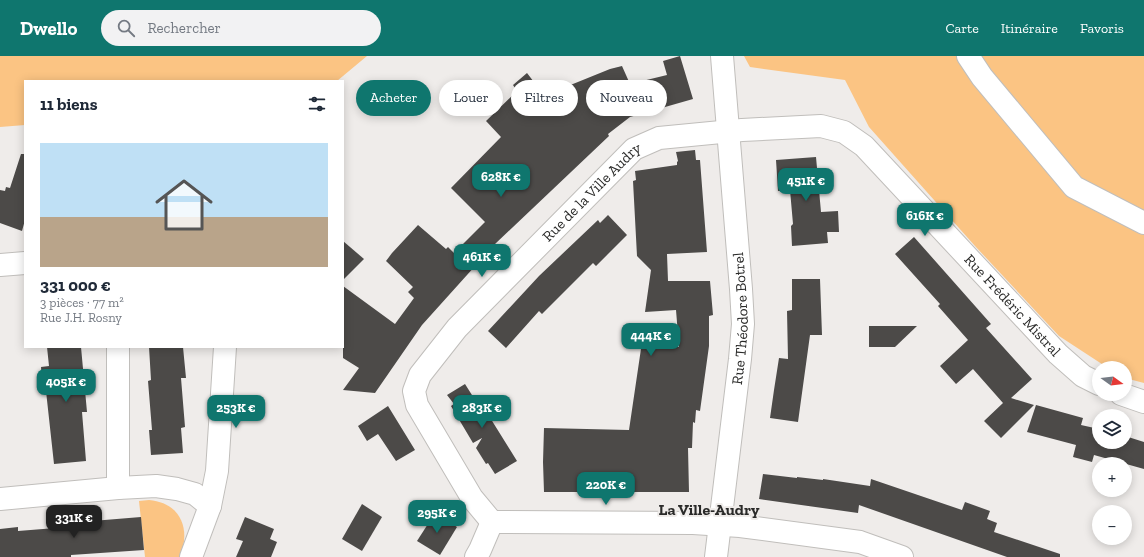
<!DOCTYPE html>
<html lang="fr">
<meta charset="utf-8">
<style>
:root{--surface:#fff;--page:#f2f2f3;--text:#1f2937;--muted:#747a83;--accent:#0f766e}
body{margin:0;font-family:"Zilla Slab",serif;background:var(--page);color:var(--text);height:100vh;display:flex;flex-direction:column;font-size:15px;white-space:nowrap}
*{box-sizing:border-box;margin:0}
p{font-size:13px;color:var(--muted)}
.icon{flex:none;width:22px;height:22px;fill:none;stroke:currentColor;stroke-width:2;stroke-linecap:round;stroke-linejoin:round}
.map{position:relative;flex:1;overflow:hidden}
.side{position:absolute;left:24px;top:24px;width:320px;height:268px;display:flex;flex-direction:column;background:var(--surface);border-radius:0px;box-shadow:0 2px 10px #0003}
.side>*{flex:none}
.guide{position:absolute;left:356px;top:24px;width:380px;height:36px;display:flex;gap:8px}
.needle{width:26px;rotate:105deg}
.buttons{position:absolute;left:1092px;top:305px;display:grid;gap:8px}
.buttons a{display:grid;place-items:center;width:40px;height:40px;border-radius:50%;background:var(--surface);box-shadow:0 2px 10px #0003;font-size:20px}
.price{position:absolute;translate:-50% -34px;padding:0 9px;border-radius:8px;background:var(--accent);color:#fff;font-size:13px;line-height:26px;filter:drop-shadow(0 1px 2px #0008)}
.price::after{content:'';position:absolute;left:50%;top:24px;width:12px;height:9px;margin-left:-6px;background:inherit;clip-path:polygon(0 0,100% 0,50% 100%)}
.price.active{background:#222;color:#fff}
ul{padding:0;list-style:none}
li{display:grid;align-content:center;gap:8px;height:212px;padding:0 16px}
li span{display:grid;place-items:center;height:124px;border-radius:0px;color:#555}
li>.icon{margin-inline-start:auto}
span .icon{width:72px;height:72px;fill:#fffc;stroke-width:1}
li b{font-size:17px}
h2{display:flex;justify-content:space-between;align-items:center;height:48px;padding:0 16px;font-size:17px}
.chip{padding:0 14px;border-radius:18px;background:var(--surface);box-shadow:0 2px 10px #0003;font-size:14px;line-height:36px}
.chip.active{background:var(--accent);color:#fff}
header{display:flex;align-items:center;gap:24px;box-sizing:border-box;height:56px;padding:0 20px;background:var(--accent);color:#fff}
header strong{font-size:19px}
nav{display:flex;gap:22px;margin-inline-start:auto;font-size:14px}
.search{width:280px;height:36px;background:var(--page);display:flex;align-items:center;gap:10px;box-sizing:border-box;padding:0 14px;border-radius:22px;color:var(--muted);font-size:15px}
.map>svg:first-child{display:block}
</style>
<header>
<strong>Dwello</strong>
<div class="search"><svg class="icon" aria-label="search" viewBox="0 0 24 24"><circle cx="10" cy="10" r="6"/><path d="M15 15l6 6"/></svg>Rechercher</div>
<nav><a>Carte</a><a>Itinéraire</a><a>Favoris</a></nav>
</header>
<div class="map">
<svg width="1144" height="501" viewBox="0 0 1144 501">
<rect width="100%" height="100%" fill="#efecea"/>
<g fill="#fbc483">
<polygon points="0,0 367,0 337,25 25,25 25,69 0,71"/>
<polygon points="744,0 1144,0 1144,327 1125,322 1125,312 1108,312 1059,280 975,190 869,71 845,24 750,11"/>
<path d="M149,444C181,447 191,473 180,501H145L139,445Z"/>
</g>
<g fill="#4c4a48">
<polygon points="680,0 693,43 630,61 608,78 609,80 475,207 476,209 422,269 375,337 343,334 359,312 343,302 343,230 395,268 414,242 408,236 413,231 386,205 392,197 418,169 446,193 448,191 454,197 485,166 451,132 501,81 486,65 517,35 513,29 527,17 550,47 568,30 610,13 622,10 630,28 667,19 663,5"/>
<polygon points="695,94 696,104 700,104 707,196 667,198 668,225 710,225 713,259 709,260 709,290 700,355 696,354 695,367 693,366 692,392 688,392 689,436 544,436 543,406 544,372 629,374 642,286 679,291 676,254 645,256 651,214 637,200 633,125 636,124 635,115 677,109 677,106 678,105 676,96"/>
<polygon points="21,98 25,98 25,164 22,175 0,167 0,134 5,135 6,131 10,132"/>
<polygon points="816,101 821,156 838,155 839,176 827,176 828,187 792,190 791,170 793,168 790,134 778,135 776,104"/>
<polygon points="608,159 627,179 596,210 593,207 542,258 539,255 506,292 488,275 539,220 598,164 600,167"/>
<polygon points="914,181 991,268 986,272 1032,323 1011,342 1034,349 1001,382 984,365 1003,347 973,313 956,328 940,310 968,284 938,250 940,248 895,198"/>
<polygon points="343,185 364,203 343,224"/>
<polygon points="792,223 820,223 822,279 810,279 798,366 770,362 774,334 779,302 788,303 787,255 792,254"/>
<polygon points="869,270 917,270 895,291 869,291"/>
<polygon points="47,291 81,291 87,356 82,356 86,405 54,408 46,335 43,335 41,311 49,310"/>
<polygon points="149,291 183,291 186,322 181,322 185,371 181,372 183,397 151,399 149,374 152,374 148,325 151,324"/>
<polygon points="465,328 477,347 482,344 491,359 489,360 517,405 495,418 488,407 486,408 476,392 482,382 473,387 451,350 454,348 447,339"/>
<polygon points="1036,349 1083,362 1081,369 1099,373 1099,386 1125,386 1125,380 1144,386 1144,413 1094,399 1092,406 1073,401 1076,389 1027,376"/>
<polygon points="388,350 415,394 396,405 378,378 367,385 358,370"/>
<polygon points="763,418 797,422 797,421 823,424 823,423 870,430 871,423 962,454 965,446 990,455 987,463 997,467 994,476 1060,498 1060,501 1007,501 859,449 858,457 759,443"/>
<polygon points="362,448 382,461 362,495 342,483"/>
<polygon points="435,457 457,471 440,499 417,485"/>
<polygon points="141,461 144,494 71,499 71,501 0,501 0,473 18,471 18,475 68,471 68,467"/>
<polygon points="245,461 274,473 270,483 277,486 271,501 236,501 243,485 236,483"/>
</g>
<g fill="none" stroke-linecap="round" stroke-linejoin="round">
<defs>
<g id="minor">
<polyline points="968,0 982,21 1074,131 1144,167"/>
<polyline points="0,209 25,207"/>
<polyline points="118,291 118,432"/>
<polyline points="1121,338 1144,346"/>
<polyline points="0,443 118,432 156,430 177,433 195,438 210,450"/>
<path id="s1" d="M492,466L472,442L417,349L414,335L420,319L457,272L634,93L659,82L742,74L821,70L844,76L864,90L1058,298L1083,320L1099,328"/>
<polyline points="492,466 693,467 740,470 860,486 902,501"/>
<polyline points="191,501 210,450 217,415 225,291"/>
<polyline points="476,501 480,494 492,466"/>
<path id="s2" d="M716,501L740,303L743,268L741,233L722,0"/>
</g>
</defs>
<use href="#minor" stroke="#c0bebb" stroke-width="24"/>
<use href="#minor" stroke="#fff" stroke-width="22"/>
</g>
<g text-anchor="middle" stroke-width="4" stroke-linejoin="round" paint-order="stroke">
<g font-size="15" fill="#2a2a29" stroke="#efecea">
<text dy="5" stroke="none"><textPath href="#s1" startOffset="422">Rue de la Ville Audry</textPath></text>
<text dy="5" stroke="none"><textPath href="#s1" startOffset="938">Rue Frédéric Mistral</textPath></text>
<text dy="5" stroke="none"><textPath href="#s2" startOffset="240">Rue Théodore Botrel</textPath></text>
</g>
<g font-size="16" font-weight="bold" fill="#2a2a29" stroke="#efecea">
<text x="709" y="459">La Ville-Audry</text>
</g>
</g>
</svg>
<div class="buttons">
<a><svg class="needle" viewBox="-14 -14 28 28"><path d="M0-13l5 13h-10z" fill="#e53935"/><path d="M0 13l5-13h-10z" fill="#747a83"/></svg></a>
<a><svg class="icon" aria-label="layers" viewBox="0 0 24 24"><path d="M12 4l9 5-9 5-9-5zM3 14l9 5 9-5"/></svg></a>
<a>+</a>
<a>−</a>
</div>
<b class="price" style="left:501px;top:142px">628K €</b>
<b class="price" style="left:806px;top:146px">451K €</b>
<b class="price" style="left:925px;top:181px">616K €</b>
<b class="price" style="left:482px;top:222px">461K €</b>
<b class="price" style="left:651px;top:301px">444K €</b>
<b class="price" style="left:66px;top:347px">405K €</b>
<b class="price" style="left:236px;top:373px">253K €</b>
<b class="price" style="left:482px;top:373px">283K €</b>
<b class="price" style="left:606px;top:450px">220K €</b>
<b class="price" style="left:437px;top:478px">295K €</b>
<b class="price active" style="left:74px;top:483px">331K €</b>
<div class="guide">
<a class="chip active">Acheter</a>
<a class="chip">Louer</a>
<a class="chip">Filtres</a>
<a class="chip">Nouveau</a>
</div>
<section class="side">
<h2>11 biens<svg class="icon" aria-label="filters" viewBox="0 0 24 24"><path d="M4 7h16M4 17h16"/><circle cx="9" cy="7" r="2"/><circle cx="15" cy="17" r="2"/></svg></h2>
<ul>
<li><span style="background:linear-gradient(#bfe0f5 60%,#b9a48a 0)"><svg class="icon" aria-label="home" viewBox="0 0 24 24"><path d="M3 11l9-7 9 7M6 9v11h12V9"/></svg></span><div><b>331 000 €</b><p>3 pièces · 77 m²</p><p>Rue J.H. Rosny</p></div></li>
</ul>
</section>
</div>
